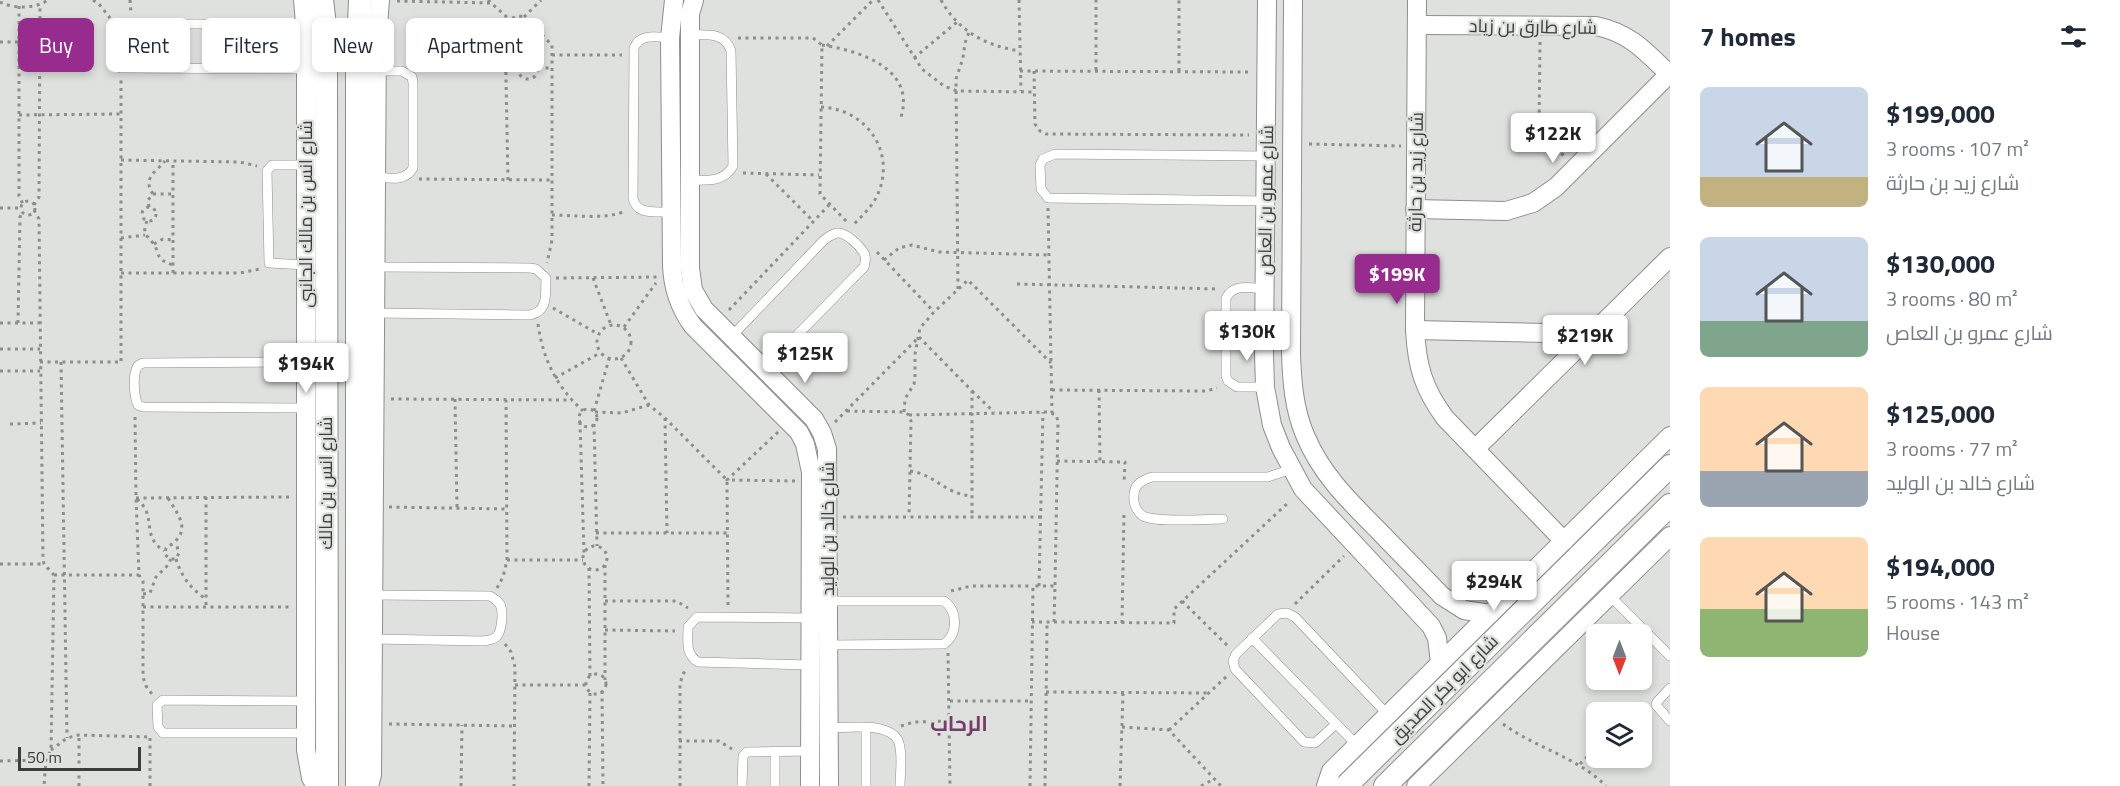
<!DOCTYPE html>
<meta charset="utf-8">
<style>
:root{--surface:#fff;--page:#f6f6f7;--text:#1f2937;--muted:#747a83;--accent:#972c8e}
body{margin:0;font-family:"Titillium Web",Cairo,sans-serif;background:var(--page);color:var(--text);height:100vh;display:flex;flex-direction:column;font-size:22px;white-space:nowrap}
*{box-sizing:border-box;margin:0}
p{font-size:20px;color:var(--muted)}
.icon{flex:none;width:33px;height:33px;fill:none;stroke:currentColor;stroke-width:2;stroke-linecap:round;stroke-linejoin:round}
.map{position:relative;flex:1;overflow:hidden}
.details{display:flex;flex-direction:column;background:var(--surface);width:450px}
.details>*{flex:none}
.hud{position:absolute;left:18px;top:18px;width:570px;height:54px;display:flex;gap:12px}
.needle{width:39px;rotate:180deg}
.buttons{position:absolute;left:1586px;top:624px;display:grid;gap:12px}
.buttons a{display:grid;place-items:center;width:66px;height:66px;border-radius:9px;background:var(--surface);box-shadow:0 3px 9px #0003;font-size:30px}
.scale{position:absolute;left:18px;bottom:15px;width:123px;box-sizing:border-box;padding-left:6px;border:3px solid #3b3c3b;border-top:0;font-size:16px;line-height:21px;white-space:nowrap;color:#3b3c3b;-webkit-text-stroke:4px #dfe1de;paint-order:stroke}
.price{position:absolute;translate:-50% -51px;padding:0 14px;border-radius:6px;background:#fff;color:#222;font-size:20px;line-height:39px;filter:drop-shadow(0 2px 3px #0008)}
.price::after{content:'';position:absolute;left:50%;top:36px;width:18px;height:14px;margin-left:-9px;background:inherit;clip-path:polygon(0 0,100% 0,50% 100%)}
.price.current{background:var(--accent);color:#fff}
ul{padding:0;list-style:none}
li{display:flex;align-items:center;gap:18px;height:150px;padding:0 30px}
li span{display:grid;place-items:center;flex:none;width:168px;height:120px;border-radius:9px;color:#555}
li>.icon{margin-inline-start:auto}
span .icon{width:72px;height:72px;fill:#fffc;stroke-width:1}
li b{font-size:26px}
h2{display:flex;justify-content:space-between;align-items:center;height:72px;padding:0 30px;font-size:26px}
.chip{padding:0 21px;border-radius:9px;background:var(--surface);box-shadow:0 3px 9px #0003;font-size:21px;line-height:54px}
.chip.current{background:var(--accent);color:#fff}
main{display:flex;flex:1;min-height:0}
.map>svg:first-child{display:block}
</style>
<main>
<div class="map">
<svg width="1670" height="786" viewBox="0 0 1670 786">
<rect width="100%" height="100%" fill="#dfe1de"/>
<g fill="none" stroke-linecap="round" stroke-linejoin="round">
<defs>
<g id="service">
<path d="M306,24H121C110,29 111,56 116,66L121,68L306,69"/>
<path d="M690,35C707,35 725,32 731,51L733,166C723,183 707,180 690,180"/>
<path d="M670,38C657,37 640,33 634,48L633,198C636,216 657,211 671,212"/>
<polyline points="306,165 272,165 267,171 269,263 306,265"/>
<path d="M376,177C390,178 405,182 413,168V83L412,77L402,71H377"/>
<polyline points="1266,201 1048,198 1041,189 1040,165 1043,159 1055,154 1266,156"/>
<path d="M1265,289C1251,288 1234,283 1226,298V376L1228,381L1237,387H1265"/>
<path d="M375,313L530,315C549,311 545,294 546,278L536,269L530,268L375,267"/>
<path d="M732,336L824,240C828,237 832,234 837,233C846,232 859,245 864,253C867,258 865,263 864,267L764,369"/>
<path d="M306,362L143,363C139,365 137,365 136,370C133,378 134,397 138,405L143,407L306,408"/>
<path d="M1223,519C1207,519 1156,523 1143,516C1136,511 1133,503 1134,495C1134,484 1143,480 1152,477H1268L1292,469"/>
<polyline points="1610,596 1670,656"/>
<path d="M829,601H944C958,611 958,634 944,644L829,645"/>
<path d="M811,618L697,617L688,627C688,641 685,654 698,662L811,665"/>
<polyline points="1252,638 1357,745"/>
<path d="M373,639L483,641C488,640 494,640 497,636C502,630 503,614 501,607C500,602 495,599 490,596L373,595"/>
<polyline points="1670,688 1657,702 1656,705 1670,721"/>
<polyline points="306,701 163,700 157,705 158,727 163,733 306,733"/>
<polyline points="1336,724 1315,743 1304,742 1235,669 1233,661 1236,654 1278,614 1287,613 1295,617 1388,715"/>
<path d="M829,728C847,728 892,721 899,743C903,756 900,773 900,786"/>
<polyline points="775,751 775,786"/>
<polyline points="742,786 743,756 747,752 810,751"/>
<polyline points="866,786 866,728"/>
</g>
<g id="minor">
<polyline points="303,0 306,35 306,750 311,778 316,786"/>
<path d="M674,0L670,38L672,266C673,289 679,307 693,326L799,432L805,444L811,472L810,786"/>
<polyline points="694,0 690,14 690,268 693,290 704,309 814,419 822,433 827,449 829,786"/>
<polyline points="1267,0 1264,354 1265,387 1272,425 1281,448 1303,489 1431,626 1437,638 1440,663"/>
<path d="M1293,0L1291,354C1292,382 1294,409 1305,435C1321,474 1349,501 1378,530C1399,552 1421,574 1442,596L1464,610L1490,614"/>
<path d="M1417,0L1415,330C1417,366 1423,388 1445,418L1564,541"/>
<path d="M1417,25L1596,26C1630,33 1645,51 1669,74"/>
<polyline points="1415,209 1506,211 1533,203 1556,187 1670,73"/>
<polyline points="1415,330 1591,334"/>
<polyline points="1475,449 1670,257"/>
<polyline points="369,786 372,775 377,37 380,0"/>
<polyline points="1326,786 1331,771 1670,436"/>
<polyline points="1416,786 1670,536"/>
</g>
<g id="tertiary">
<polyline points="322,0 325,25 326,74 327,786"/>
<polyline points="357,786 357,74 360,0"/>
<polyline points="1346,786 1670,466"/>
<polyline points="1385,786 1670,505"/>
</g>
</defs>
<use href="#service" stroke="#8d8f8c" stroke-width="10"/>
<use href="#minor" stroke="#8d8f8c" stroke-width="20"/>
<use href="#tertiary" stroke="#8d8f8c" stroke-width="24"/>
<g stroke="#8d8e8c" stroke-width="3" stroke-dasharray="3 4.5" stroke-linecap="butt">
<polyline points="93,0 99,4 110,18"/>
<polyline points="130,0 131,13"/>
<polyline points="488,0 509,19"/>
<polyline points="878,0 922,69 944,86 957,91 1034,92"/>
<path d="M941,0C958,31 986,46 1020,51"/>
<polyline points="1019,0 1021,91"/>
<polyline points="397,1 491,3"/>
<path d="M0,2C14,9 35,9 48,0"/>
<polyline points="19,6 19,196 23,204"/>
<polyline points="524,17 541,0"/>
<polyline points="738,38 813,38 822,45 820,194 847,222"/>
<polyline points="0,42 19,42"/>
<polyline points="1540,42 1539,129 1565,157"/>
<path d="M822,45C862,51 918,70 900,120"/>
<polyline points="827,46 873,0"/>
<polyline points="552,55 622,55"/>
<polyline points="914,58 957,22"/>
<circle cx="528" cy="69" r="10"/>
<polyline points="421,68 518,69"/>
<polyline points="538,68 552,68"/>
<polyline points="1096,70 1096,0"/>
<polyline points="1020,71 1250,72"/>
<polyline points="1034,71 1035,124 1040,131 1046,134 1249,135"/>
<polyline points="1179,71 1179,0"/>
<path d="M821,107C867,109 897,153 877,196C871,208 862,216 853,225"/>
<polyline points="19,115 121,114"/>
<polyline points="1309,144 1401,146"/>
<polyline points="121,160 240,162 257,166"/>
<polyline points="743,173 819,175"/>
<polyline points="766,174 813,221"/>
<polyline points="419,179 553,180"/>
<polyline points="508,180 505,29 509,19 519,16 524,17 552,45 552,240 547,263"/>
<path d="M153,194C142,178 156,172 165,161"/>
<circle cx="28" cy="208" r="7"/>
<polyline points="34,205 39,197 40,5"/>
<polyline points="149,207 148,200 153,194 173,194"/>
<circle cx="149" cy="214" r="7"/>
<polyline points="0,208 21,208"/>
<polyline points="1048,208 1052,413"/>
<polyline points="34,210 39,219 43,558 44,564 54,575 51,750 46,760 44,786"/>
<path d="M552,215C573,215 607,220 625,211"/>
<path d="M147,221C142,232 146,235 153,243C161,254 154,259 173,265"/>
<polyline points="121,238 145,235"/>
<polyline points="154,244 163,239 173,240"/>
<polyline points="877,252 934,312"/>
<polyline points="884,260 899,248 912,245 939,252 1049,255"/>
<polyline points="121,273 240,273 260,269"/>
<polyline points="173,273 173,161"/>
<polyline points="556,278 658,277"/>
<polyline points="593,278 611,325"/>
<polyline points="1017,284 1219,289"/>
<polyline points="958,289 956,79 963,58 965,43 969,32"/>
<polyline points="553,308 598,334"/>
<polyline points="729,310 830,204"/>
<polyline points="0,323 39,323"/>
<polyline points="18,323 20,217 22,212"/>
<path d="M538,324C543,359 556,386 583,411"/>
<circle cx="614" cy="342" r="17"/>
<polyline points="624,327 656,283"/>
<polyline points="919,337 972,391 972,517"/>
<polyline points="0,349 40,349"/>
<polyline points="621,358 649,405 665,418 727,480 728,606"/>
<polyline points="121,361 121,79"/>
<polyline points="40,362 122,362"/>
<polyline points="61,362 67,738"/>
<polyline points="0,371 40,371"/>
<polyline points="555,378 600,353"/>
<polyline points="1052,390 1206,391 1217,388"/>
<polyline points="1099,390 1100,461"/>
<polyline points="972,391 994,412"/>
<polyline points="391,399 572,400"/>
<polyline points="455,399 457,508"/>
<circle cx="588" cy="418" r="9"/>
<polyline points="594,411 609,359"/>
<polyline points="847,411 904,412 909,415 911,421 909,517"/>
<polyline points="595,412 622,413 649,405"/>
<polyline points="904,412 905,399 914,384 915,378 915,354 920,328 934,312 968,280 1051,363"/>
<polyline points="909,415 1048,412 1056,415 1058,421 1055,586"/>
<polyline points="135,417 136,498 139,575 143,581 143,677 146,686 152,694"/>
<polyline points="665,418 667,533"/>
<polyline points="580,422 584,553"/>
<polyline points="835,422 917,339"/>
<polyline points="10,424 41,423"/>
<polyline points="594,424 597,546"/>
<polyline points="778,432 727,480 795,481"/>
<polyline points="1057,461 1125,462 1124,483"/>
<path d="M910,471C935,474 944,494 972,496"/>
<polyline points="206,497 206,606"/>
<polyline points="136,498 290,497"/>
<path d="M168,498C180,518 193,532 166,548L165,555L171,559H176L179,553L177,546L173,545"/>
<path d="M137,499C158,517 140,535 164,551"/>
<polyline points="389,507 507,509"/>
<polyline points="843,517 1041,517"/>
<polyline points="596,533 728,533"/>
<circle cx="595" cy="558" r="12"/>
<path d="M176,559C181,576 191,589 206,599"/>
<polyline points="507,560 583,560"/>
<polyline points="0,564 43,564"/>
<polyline points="605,565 605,680"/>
<polyline points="589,568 590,677"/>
<polyline points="54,575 139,575"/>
<polyline points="1039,586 1043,412"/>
<polyline points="497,588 503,577 507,560 506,400"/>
<polyline points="951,591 971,586 1033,586"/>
<polyline points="143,594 150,593 156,577 167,566 171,559"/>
<polyline points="605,601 676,601 688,608"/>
<polyline points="1182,601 1228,646"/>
<polyline points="1295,604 1344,556"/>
<polyline points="143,607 291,607"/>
<polyline points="1054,622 1174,623 1174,609 1290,501"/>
<polyline points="1122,623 1124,513"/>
<polyline points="605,630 675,631"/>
<polyline points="505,644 511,652 515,667 514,786"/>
<polyline points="948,653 950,786"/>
<circle cx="596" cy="684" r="10"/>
<polyline points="515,685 587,685"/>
<polyline points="602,691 603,786"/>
<polyline points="1046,692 1207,693"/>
<polyline points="950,701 1031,701"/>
<polyline points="1634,712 1646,708"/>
<polyline points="389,724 515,726"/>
<path d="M1503,724C1536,748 1577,757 1606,786"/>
<polyline points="901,726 914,722 950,721"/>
<polyline points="1122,727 1169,730 1221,786"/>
<polyline points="1169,730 1227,676"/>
<polyline points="679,741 719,741 732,749"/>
<polyline points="51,750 67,738 79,735 150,737"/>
<polyline points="0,761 46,760"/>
<polyline points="1580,764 1596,748"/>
<polyline points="79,786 79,735"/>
<polyline points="150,786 150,737"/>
<polyline points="461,786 462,725"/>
<polyline points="589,786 590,692"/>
<polyline points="680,786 680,685 682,676 686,669"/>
<polyline points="1030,786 1033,586 1055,586 1054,622 1032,622"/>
<polyline points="1045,786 1047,623"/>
<polyline points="1120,786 1123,694"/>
<polyline points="1201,786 1214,779"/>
</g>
<use href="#service" stroke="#fff" stroke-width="9"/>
<use href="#minor" stroke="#fff" stroke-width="18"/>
<use href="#tertiary" stroke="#fff" stroke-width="22"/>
</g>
<g text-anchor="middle" stroke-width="4.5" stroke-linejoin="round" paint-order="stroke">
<g font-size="18" fill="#3b3c3b" stroke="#dfe1de">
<text transform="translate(1533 27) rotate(1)" y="6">شارع طارق بن زياد</text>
<text transform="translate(1416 172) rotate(-89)" y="6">شارع زيد بن حارثة</text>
<text transform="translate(1266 200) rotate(-89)" y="6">شارع عمرو بن العاص</text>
<text transform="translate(306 214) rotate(-90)" y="6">شارع انس بن مالك الجانبى</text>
<text transform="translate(326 483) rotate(-90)" y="6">شارع انس بن مالك</text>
<text transform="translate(828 529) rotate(-90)" y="6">شارع خالد بن الوليد</text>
<text transform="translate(1444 689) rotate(-45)" y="6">شارع ابو بكر الصديق</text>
</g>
<g font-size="21" font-weight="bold" fill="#733d6c" stroke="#dfe1de">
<text x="959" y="731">الرحاب</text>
</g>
</g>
</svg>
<div class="buttons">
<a><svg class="needle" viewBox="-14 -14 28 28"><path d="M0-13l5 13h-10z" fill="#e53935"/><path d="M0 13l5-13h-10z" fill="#747a83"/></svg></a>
<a><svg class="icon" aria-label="layers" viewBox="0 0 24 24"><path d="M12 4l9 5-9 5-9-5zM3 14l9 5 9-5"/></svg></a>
</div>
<div class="scale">50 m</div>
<b class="price" style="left:1553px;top:164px">$122K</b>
<b class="price current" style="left:1397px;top:305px">$199K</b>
<b class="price" style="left:1247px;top:362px">$130K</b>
<b class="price" style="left:1585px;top:366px">$219K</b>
<b class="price" style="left:805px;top:384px">$125K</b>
<b class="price" style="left:306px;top:394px">$194K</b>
<b class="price" style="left:1494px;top:612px">$294K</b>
<div class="hud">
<a class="chip current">Buy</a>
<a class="chip">Rent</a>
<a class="chip">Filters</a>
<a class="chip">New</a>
<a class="chip">Apartment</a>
</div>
</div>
<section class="details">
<h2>7 homes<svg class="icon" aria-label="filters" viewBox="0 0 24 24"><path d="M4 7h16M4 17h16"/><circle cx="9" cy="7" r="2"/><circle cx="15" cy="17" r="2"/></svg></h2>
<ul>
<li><span style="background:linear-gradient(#c9d6e8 75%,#c2b280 0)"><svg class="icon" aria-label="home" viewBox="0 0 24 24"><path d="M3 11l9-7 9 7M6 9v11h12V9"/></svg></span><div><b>$199,000</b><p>3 rooms · 107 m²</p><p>شارع زيد بن حارثة</p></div></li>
<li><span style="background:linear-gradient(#c9d6e8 70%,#7fa58c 0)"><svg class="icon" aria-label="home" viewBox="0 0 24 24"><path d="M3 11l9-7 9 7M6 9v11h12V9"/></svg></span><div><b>$130,000</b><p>3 rooms · 80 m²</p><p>شارع عمرو بن العاص</p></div></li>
<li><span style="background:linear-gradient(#ffd9b3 70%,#9aa5b1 0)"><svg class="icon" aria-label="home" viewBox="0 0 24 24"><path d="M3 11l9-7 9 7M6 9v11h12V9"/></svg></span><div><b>$125,000</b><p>3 rooms · 77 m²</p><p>شارع خالد بن الوليد</p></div></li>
<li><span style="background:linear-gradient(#ffd9b3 60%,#8fb573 0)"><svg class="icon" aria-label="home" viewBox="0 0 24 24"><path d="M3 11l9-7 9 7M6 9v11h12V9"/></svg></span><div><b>$194,000</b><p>5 rooms · 143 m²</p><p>House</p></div></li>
</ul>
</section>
</main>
